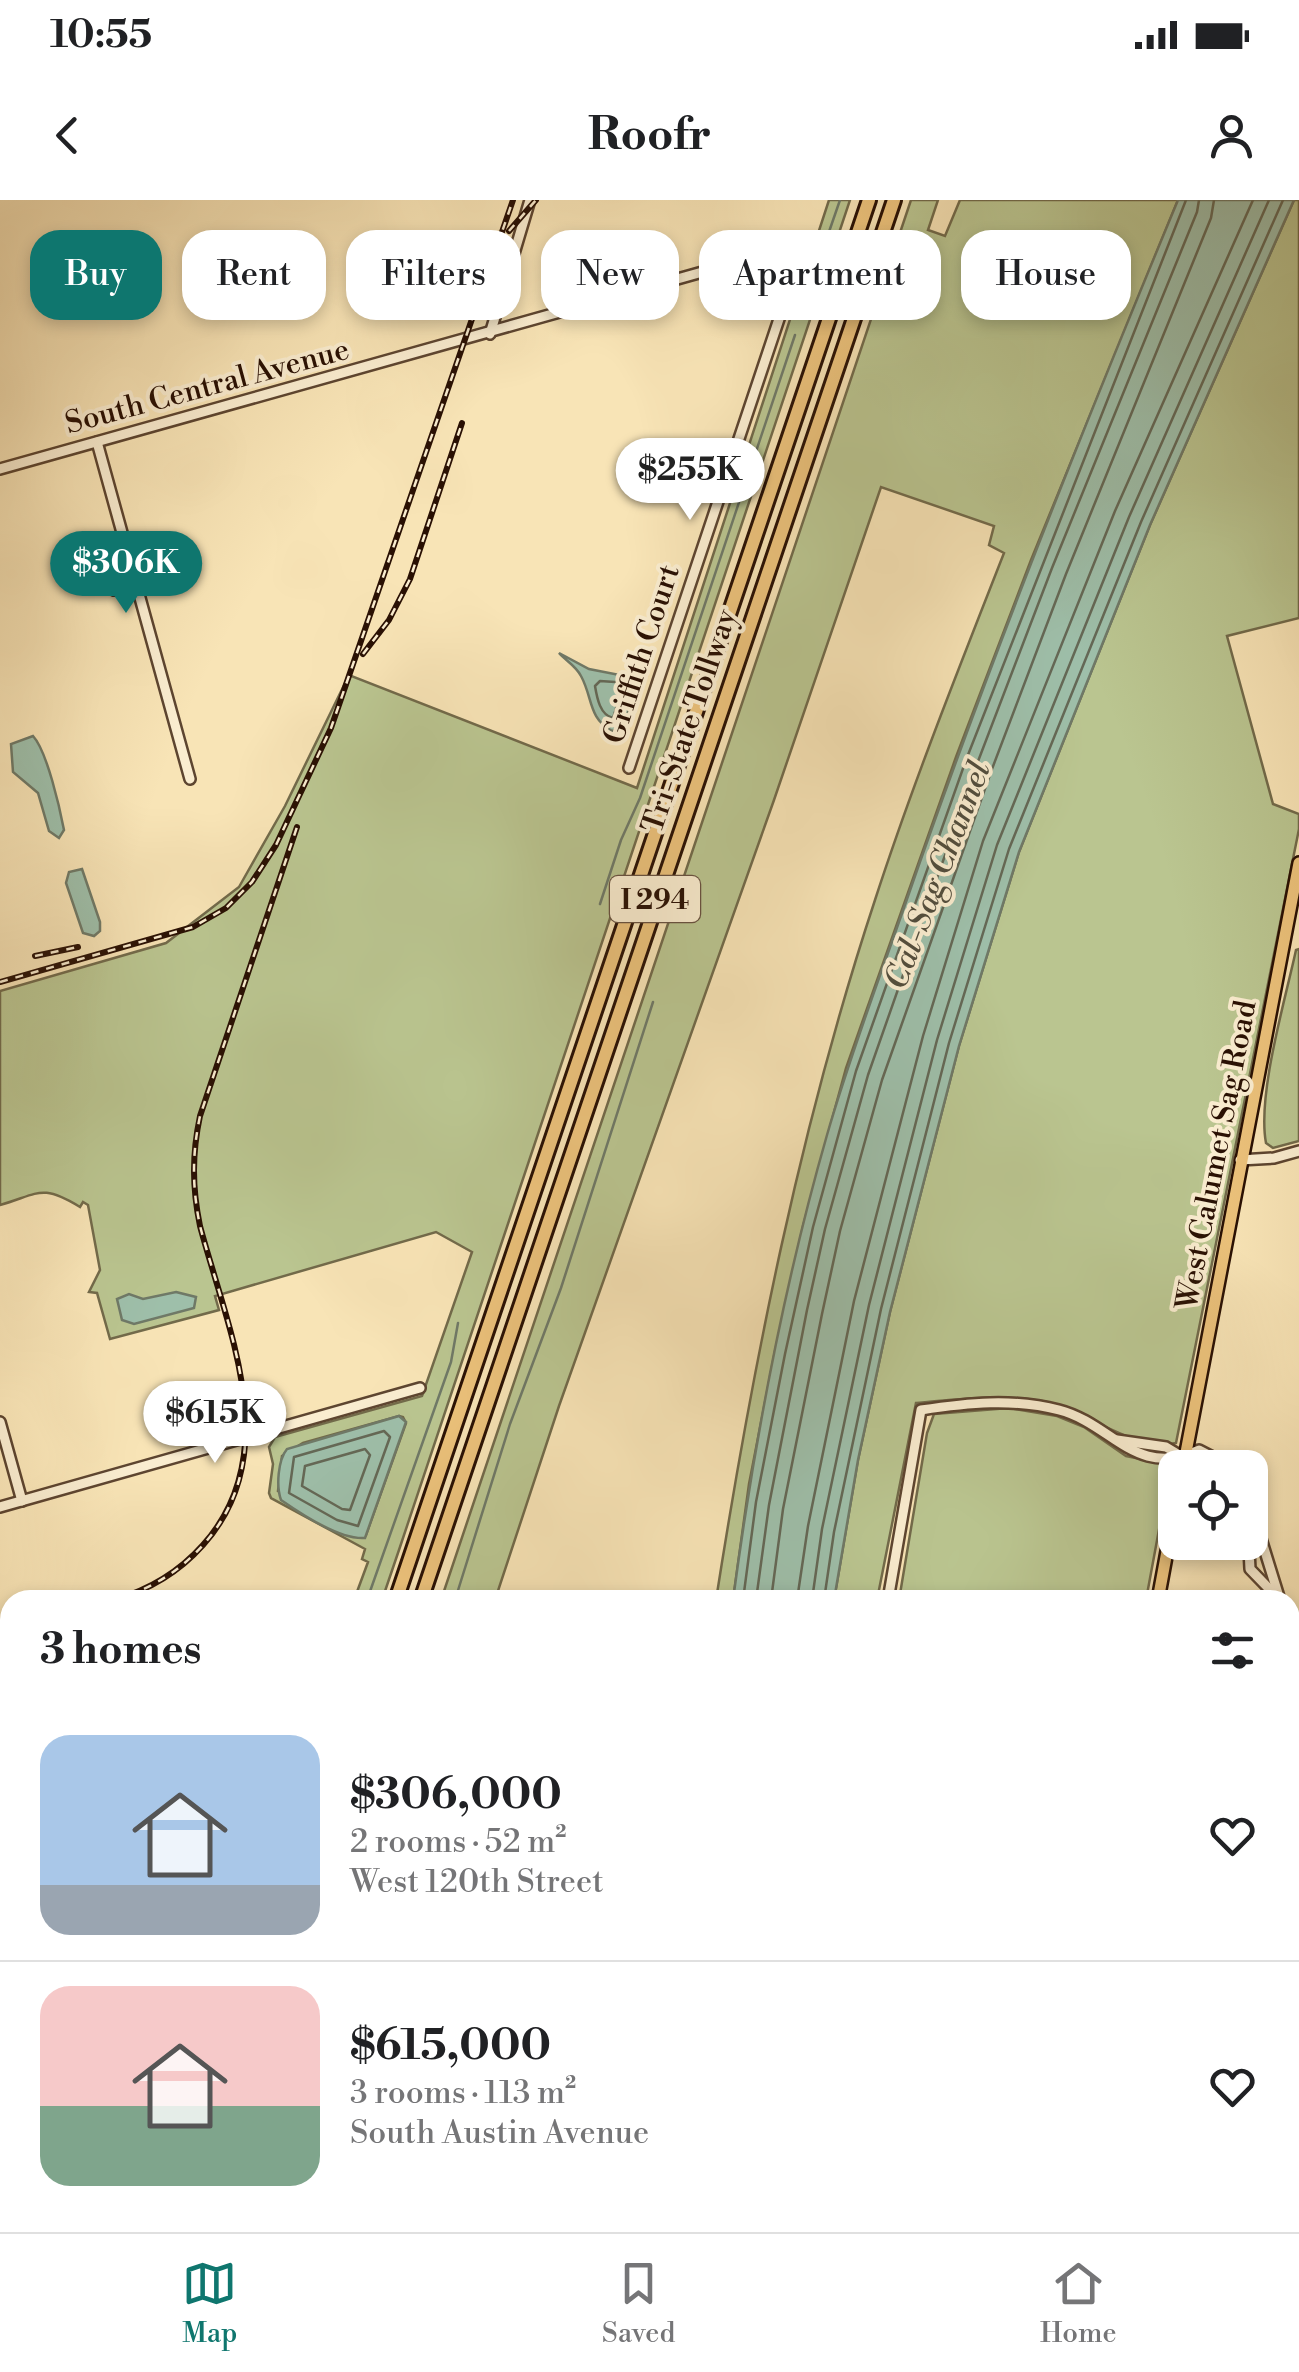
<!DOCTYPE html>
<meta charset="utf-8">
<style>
:root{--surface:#fff;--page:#f6f6f6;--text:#202124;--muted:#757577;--line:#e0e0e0;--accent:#0f766e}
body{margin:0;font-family:"Libre Bodoni",serif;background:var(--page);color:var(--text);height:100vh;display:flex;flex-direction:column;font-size:38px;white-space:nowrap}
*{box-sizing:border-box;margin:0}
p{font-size:32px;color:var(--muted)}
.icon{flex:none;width:55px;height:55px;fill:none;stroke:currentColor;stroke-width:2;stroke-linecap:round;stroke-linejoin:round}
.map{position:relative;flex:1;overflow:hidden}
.panel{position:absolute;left:0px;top:1390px;width:1300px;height:642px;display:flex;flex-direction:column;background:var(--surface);border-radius:30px 30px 0 0;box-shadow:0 5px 15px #0003}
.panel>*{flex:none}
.banner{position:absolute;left:30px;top:30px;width:1240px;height:90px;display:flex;gap:20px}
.buttons{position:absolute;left:1158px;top:1250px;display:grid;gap:20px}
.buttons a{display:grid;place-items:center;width:110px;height:110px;border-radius:20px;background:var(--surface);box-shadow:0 5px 15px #0003;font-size:50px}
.price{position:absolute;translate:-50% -85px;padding:0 22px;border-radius:35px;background:#fff;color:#222;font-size:32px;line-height:65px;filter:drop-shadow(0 2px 5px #0008)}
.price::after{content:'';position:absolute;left:50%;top:60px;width:30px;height:22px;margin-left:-15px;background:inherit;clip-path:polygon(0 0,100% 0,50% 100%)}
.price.selected{background:var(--accent);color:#fff}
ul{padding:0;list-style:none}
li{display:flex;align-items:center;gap:30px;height:250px;padding:0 40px}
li+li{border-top:2px solid var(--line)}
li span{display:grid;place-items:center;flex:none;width:280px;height:200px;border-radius:30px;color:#555}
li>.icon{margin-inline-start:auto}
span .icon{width:120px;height:120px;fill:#fffc;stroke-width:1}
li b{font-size:42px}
h2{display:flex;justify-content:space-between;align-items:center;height:120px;padding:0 40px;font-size:42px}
.chip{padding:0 35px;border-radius:30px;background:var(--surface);box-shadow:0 5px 15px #0003;font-size:35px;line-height:90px}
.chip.selected{background:var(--accent);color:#fff}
.status{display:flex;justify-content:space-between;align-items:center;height:70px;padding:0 50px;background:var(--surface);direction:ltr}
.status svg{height:28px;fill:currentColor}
header{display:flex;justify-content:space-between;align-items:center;height:130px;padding:0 40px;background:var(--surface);font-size:45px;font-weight:700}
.menu{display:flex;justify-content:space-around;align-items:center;height:140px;border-top:2px solid var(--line);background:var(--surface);font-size:28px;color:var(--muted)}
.menu a{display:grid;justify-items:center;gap:5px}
.menu .selected{color:var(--accent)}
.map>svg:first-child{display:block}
</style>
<div class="status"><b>10:55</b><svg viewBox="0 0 49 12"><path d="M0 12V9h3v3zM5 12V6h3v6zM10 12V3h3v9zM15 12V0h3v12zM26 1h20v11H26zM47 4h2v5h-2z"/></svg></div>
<header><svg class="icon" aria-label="back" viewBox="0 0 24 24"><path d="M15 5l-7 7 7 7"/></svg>Roofr<svg class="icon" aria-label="person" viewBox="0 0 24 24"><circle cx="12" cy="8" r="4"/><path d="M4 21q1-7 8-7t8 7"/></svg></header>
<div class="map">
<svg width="1299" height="2032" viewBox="0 0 1299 2032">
<rect width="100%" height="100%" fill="#f8e4b6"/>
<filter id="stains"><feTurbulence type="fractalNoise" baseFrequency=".002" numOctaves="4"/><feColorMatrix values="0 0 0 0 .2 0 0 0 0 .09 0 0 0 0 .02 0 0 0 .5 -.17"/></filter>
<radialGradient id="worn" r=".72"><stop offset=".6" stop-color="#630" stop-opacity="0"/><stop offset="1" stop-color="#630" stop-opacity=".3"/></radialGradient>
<g fill="#bac590" stroke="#726a4a" stroke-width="2.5" fill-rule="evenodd">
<path d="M829,0H850L400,1347L382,1400H354L368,1362L362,1359L365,1349L271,1298L269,1293L273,1264L269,1247L275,1237L422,1196L472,1052L436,1032L215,1096L219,1110L110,1139L97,1093L89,1092L100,1070L88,1005L83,1002L80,1007C41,983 39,994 0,1005V791L166,743L239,687L285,606L349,475L637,588ZM399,1216L403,1217L406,1223L366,1335L278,1291L282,1256L303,1243Z"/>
<path d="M911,0H938L928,30L945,36L960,0H1178L1031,360L956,557L846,868L803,1026L775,1151L749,1284L733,1400H716C753,1164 800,927 875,700C913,583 959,468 1004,353L989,345L994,326L881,287L774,600L559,1206L495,1400H441Z"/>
<path d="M1294,0H1299V418L1227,436L1273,604L1299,614V629L1176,1243C1133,1253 1084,1208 1042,1201C1001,1194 958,1199 916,1203L877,1400H834L858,1260L890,1112L959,846L1019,652L1150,325Z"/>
<path d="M1299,749V941L1273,948L1266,943C1257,895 1285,801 1296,750Z"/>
<polygon points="1009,1208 1057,1216 1084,1227 1126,1256 1166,1264 1170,1270 1146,1400 899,1400 927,1233 934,1214"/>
<polygon points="0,1791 10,1794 10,1955 0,1968"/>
<polygon points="307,2023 307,2022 588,2023 571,2032 310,2032"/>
<polygon points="620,2023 688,2023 688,2032 604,2032"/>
<polygon points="830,2023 957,2023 951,2032 827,2032"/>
</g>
<g fill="#9ebfaa" stroke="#6f7967" stroke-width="2.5">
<path d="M1178,0H1294L1150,325L1019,652L959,846L890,1112L858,1260L834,1400H733C754,1243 783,1088 827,935C850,855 880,777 907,699C989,463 1082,231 1178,0Z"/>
<path d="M559,453L589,469L630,477C636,493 629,516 619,529L612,531C588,518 593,498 581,476C576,466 565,460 559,453Z"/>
<path d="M33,536C47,551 60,609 64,630L59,638L49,631L38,593L13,572L11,544Z"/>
<polygon points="82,669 100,722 100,731 94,736 83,733 66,683 69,672"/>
<polygon points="176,1092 196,1097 194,1108 134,1124 122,1120 117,1099 129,1094 143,1099"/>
<path d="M399,1216L406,1222L365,1338C340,1340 301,1314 281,1300C276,1286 278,1260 287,1249Z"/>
<polygon points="688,2023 688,2022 788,2023 787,2032 688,2032"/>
</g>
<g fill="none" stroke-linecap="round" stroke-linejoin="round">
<g stroke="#646856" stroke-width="2.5">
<path d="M600,481L615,482L623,486L613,518C600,515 597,498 595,486Z"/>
<polygon points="384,1231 390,1237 358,1326 337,1320 289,1293 294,1257"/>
<polygon points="365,1249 370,1255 350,1310 342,1309 302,1286 305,1266"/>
<polyline points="743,1400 756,1302 785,1154 813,1027 856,871 966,560 1186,0"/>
<polyline points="756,1400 769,1305 807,1110 825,1029 868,875 977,564 1052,368 1197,12 1199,0"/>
<polyline points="771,1400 783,1309 822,1114 840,1031 882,880 992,569 1066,374 1211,18 1214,0"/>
<polyline points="797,1400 808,1326 854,1101 923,836 983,641 1115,311 1253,0"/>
<polyline points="812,1400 822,1329 869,1105 937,840 997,645 1129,317 1269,0"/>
<polyline points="824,1400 834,1332 881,1109 949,843 1009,649 1141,322 1283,0"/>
</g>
<g stroke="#6f7967" stroke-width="2.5">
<polyline points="781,62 822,52 840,0"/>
<polyline points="600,704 621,640 640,598 795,135"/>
<polyline points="367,1400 451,1162 458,1123"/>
<polyline points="455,1400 510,1224 561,1088 653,802"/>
<polyline points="0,1814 10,1811"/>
<polyline points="0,1949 10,1936"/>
<polyline points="37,2032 45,2022"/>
</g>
<defs>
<g id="minor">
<polyline points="490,134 530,0"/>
<polyline points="97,242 190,579"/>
<path d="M0,269L738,62C773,65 785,78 781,113L629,568"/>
<polyline points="114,390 137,383"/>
<polyline points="1240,960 1274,958 1299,951"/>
<polyline points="0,1222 22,1301"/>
<polyline points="1117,1240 1166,1247 1196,1265 1208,1268"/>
<polyline points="1250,1303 1280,1400"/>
<polyline points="0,1307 420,1188"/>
<polyline points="1255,1326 1249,1349 1250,1369 1278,1398"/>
<path d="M888,1400L921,1210C967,1203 1013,1198 1059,1210C1113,1224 1135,1279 1199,1250L1234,1268"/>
<polyline points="1290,1648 1299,1645"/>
<polyline points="1290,1747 1299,1778"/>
<polyline points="1290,1874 1299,1852"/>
<polyline points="1290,1898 1299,1917"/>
<polyline points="1247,2022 1249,2032"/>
<polyline points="823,2032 825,2022"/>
</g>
<g id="major">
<polyline points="1183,1268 1299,663"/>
<polyline points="1158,1400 1175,1308"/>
<polyline points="1290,1981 1299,1978"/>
<polyline points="1290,1997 1299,1994"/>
<polyline points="1041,2022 1044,2032"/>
<polyline points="1023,2032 1025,2022"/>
<polyline points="1118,2032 1149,2022"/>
<polyline points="1164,2032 1198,2022"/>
</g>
<g id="highway">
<polyline points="396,1400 869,0"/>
<polyline points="421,1400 894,0"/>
<polyline points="0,1996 10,1983"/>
<polyline points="5,2032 12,2022"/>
</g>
</defs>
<use href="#minor" stroke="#5d4530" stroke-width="14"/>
<use href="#major" stroke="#291003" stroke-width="16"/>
<use href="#highway" stroke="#291003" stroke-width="18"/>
<use href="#minor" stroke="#faedd0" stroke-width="9"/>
<use href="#major" stroke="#ecc27b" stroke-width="11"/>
<use href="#highway" stroke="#ecc27b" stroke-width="12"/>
<defs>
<g id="rail">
<polyline points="509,31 536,0"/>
<polyline points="363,454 389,420 410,379 462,223"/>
<polyline points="35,756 78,747"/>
<polyline points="0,782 193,727 226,708 252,682 276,645 331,528 513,0"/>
<path d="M114,1400C149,1390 179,1372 203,1345C286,1253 227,1128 200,1026C192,987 192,954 200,916L297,627"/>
<polyline points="8,1429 10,1429"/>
</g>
</defs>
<use href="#rail" stroke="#291003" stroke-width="6"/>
<use href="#rail" stroke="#faedd0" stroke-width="2.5" stroke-dasharray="8" stroke-linecap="butt"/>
</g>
<g text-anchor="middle" stroke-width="8" stroke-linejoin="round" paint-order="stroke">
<rect fill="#faedd0" stroke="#685240" stroke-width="2.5" x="610" y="676" width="90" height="46" rx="8"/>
<g font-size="28" font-weight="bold" fill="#291003">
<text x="655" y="709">I 294</text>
</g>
<g font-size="30" fill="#291003" stroke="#faedd0">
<text transform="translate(207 186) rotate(-15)" y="10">South Central Avenue</text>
<text transform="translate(641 454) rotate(-72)" y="10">Griffith Court</text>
<text transform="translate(689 521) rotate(-71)" y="10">Tri-State Tollway</text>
<text transform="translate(1216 955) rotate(-79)" y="10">West Calumet Sag Road</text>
</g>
<g font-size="32" font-style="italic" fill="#524d3d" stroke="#faedd0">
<text transform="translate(937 675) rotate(-69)" y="11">Cal-Sag Channel</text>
</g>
</g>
<rect width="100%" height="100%" filter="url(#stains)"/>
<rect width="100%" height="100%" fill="url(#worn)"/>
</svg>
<div class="buttons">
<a><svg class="icon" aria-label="locate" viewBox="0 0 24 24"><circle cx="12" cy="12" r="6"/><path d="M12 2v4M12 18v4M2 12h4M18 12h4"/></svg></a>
</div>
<b class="price" style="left:690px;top:323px">$255K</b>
<b class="price selected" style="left:126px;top:416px">$306K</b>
<b class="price" style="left:215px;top:1266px">$615K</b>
<div class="banner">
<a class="chip selected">Buy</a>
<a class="chip">Rent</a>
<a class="chip">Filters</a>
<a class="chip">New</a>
<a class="chip">Apartment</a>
<a class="chip">House</a>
</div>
<section class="panel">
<h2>3 homes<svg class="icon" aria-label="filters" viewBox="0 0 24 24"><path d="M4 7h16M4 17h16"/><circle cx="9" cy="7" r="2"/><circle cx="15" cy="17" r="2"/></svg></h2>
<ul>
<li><span style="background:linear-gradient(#a9c7e8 75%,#9aa5b1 0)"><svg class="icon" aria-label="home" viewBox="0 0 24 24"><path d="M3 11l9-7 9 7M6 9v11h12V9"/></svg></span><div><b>$306,000</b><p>2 rooms · 52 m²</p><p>West 120th Street</p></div><svg class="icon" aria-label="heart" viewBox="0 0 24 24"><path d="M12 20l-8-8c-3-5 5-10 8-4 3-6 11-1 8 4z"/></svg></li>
<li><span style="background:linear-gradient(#f6c9c9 60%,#7fa58c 0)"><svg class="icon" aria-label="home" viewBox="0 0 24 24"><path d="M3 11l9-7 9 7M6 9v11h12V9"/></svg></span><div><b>$615,000</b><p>3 rooms · 113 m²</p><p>South Austin Avenue</p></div><svg class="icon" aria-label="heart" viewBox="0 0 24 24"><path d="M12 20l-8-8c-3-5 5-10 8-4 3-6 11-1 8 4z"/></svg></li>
</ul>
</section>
</div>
<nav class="menu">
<a class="selected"><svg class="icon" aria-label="map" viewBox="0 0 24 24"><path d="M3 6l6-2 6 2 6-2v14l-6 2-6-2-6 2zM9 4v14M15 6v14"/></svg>Map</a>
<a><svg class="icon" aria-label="saved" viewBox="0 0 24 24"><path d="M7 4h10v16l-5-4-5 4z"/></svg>Saved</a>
<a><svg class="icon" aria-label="home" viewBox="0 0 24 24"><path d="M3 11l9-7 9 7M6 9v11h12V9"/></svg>Home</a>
</nav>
